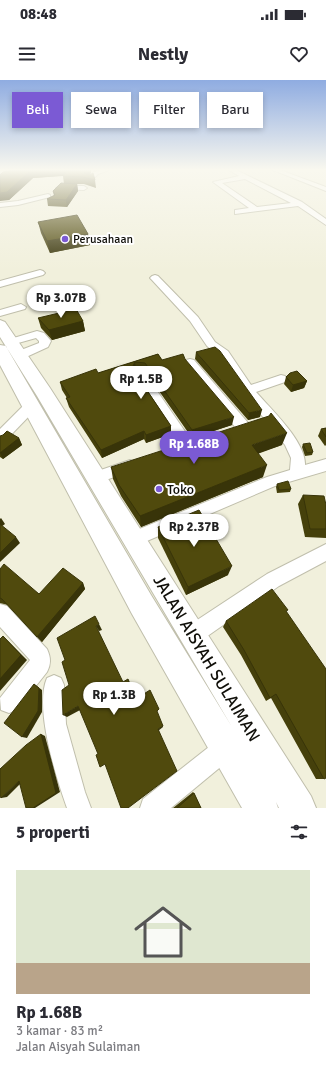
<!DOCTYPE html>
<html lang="id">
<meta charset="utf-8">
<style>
:root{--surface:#fff;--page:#f2f2f3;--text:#2b2b33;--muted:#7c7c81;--accent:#7b5ad4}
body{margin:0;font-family:Signika,sans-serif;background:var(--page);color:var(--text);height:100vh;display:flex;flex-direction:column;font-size:15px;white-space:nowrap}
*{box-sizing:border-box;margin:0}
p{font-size:13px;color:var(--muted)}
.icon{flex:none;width:22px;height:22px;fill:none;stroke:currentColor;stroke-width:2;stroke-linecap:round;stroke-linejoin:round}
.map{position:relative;height:728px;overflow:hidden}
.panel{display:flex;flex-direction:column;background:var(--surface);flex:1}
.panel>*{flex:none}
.banner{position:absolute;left:12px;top:12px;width:302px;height:36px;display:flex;gap:8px}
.price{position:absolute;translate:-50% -34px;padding:0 9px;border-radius:14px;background:#fff;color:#222;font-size:13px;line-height:26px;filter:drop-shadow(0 1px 2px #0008)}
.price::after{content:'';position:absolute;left:50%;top:24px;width:12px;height:9px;margin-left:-6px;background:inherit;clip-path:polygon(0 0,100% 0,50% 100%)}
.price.on{background:var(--accent);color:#fff}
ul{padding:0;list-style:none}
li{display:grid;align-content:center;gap:8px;height:212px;padding:0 16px}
li span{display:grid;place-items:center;height:124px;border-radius:0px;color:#555}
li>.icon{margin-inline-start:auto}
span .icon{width:72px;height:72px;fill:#fffc;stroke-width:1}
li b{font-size:17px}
h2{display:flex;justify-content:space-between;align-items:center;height:48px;padding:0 16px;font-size:17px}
.tag{padding:0 14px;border-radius:0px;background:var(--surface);box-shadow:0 2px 6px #0003;font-size:14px;line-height:36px}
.tag.on{background:var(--accent);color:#fff}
.status{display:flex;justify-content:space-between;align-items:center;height:28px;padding:0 20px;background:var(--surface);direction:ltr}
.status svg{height:11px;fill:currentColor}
header{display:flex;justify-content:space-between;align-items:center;height:52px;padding:0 16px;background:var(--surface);font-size:18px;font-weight:700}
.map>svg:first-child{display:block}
</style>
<div class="status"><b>08:48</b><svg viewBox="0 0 49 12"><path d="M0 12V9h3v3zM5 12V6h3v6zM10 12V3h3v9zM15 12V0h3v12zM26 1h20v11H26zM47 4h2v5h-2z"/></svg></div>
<header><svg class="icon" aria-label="menu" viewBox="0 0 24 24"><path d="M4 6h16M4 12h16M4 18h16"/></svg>Nestly<svg class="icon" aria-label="heart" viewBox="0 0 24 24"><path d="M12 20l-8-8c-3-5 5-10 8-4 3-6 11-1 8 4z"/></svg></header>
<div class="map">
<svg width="326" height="728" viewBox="0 0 326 728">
<rect width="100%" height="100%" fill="#f1f0dc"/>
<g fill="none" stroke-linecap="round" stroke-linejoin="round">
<defs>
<g id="minor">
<polygon points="101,90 109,90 98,94 91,101 87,101 87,99 94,92"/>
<path d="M229,90H236L302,122L326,139V145L298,126L235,134V130L249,128L213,102L239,96ZM245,99L291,123L257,127L222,103Z"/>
<polygon points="273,90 280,90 326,107 326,111"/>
<polygon points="59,106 84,106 87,108 84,110 57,109 56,108"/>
<polygon points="48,114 50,115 50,117 18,125 0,127 0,123 18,121"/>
<polygon points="40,190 43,191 45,193 43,195 0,207 0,201"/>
<path d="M155,195L158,196L198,237L215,262L228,271L251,305L281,295L285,296L287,299L285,302L256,312C271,329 306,362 305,385L326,379V391L275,406L133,467L127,464L125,459L127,454L267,397L290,390L291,378L285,365L244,313L220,277L207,266L190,241L152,200L150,198L152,196Z"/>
<polygon points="21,224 26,227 25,229 0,236 0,230"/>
<polygon points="37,251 44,253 51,261 48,267 24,278 16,278 14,275 16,272 39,263 39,261 36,258 11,265 7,264 5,262 7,260"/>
<polygon points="190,279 194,280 249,344 251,348 249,352 244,353 239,352 186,286 184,283 186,280"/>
<polygon points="140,291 144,292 193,363 195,367 193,371 188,373 183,371 134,295 136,292"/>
<polygon points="32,320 37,322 38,325 37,328 5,361 0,362 0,349 27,322"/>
<polygon points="130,380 135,382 137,386 135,390 97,403 92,401 90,397 92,393"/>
<polygon points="326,464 326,481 279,506 199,562 192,565 185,562 182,555 185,548 267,494"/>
<path d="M0,524L7,526L47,569C51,578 51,584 47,592L17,630L9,633L1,630L0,618L30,580L0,547Z"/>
<path d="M54,595L61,598L64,605L66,644L85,712L91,728H67C56,697 34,628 47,598Z"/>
<polygon points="227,656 235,659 238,667 235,675 171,728 140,728 143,719 219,659"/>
</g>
<g id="highway">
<polygon points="6,90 16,90 17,91 15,96 0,100 0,94 8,92"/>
<polygon points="0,240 5,242 50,308 311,716 316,728 279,728 276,722 278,728 242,728 132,534 0,285 0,265 6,266 8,270 151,515 232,647 37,316 0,257"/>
</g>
</defs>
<use href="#minor" stroke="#c0bfac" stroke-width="2"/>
<use href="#highway" stroke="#c0bfac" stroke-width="2"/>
<use href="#minor" fill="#fff" fill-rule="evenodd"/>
<use href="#highway" fill="#fff" fill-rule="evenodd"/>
</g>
<g fill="#45400b">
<polygon points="14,90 91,93 89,95 95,100 96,108 84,104 77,104 78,111 67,127 48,126 47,119 54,116 53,111 64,104 63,96 33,98 9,120"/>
<polygon points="38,142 88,154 90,165 50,173 41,153"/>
<polygon points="38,238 83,241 85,251 52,260 41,248"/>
<polygon points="196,272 260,337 248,340 195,279"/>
<polygon points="158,274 162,280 232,345 192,358 145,291 136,290 135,292 171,346 171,354 146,363 144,359 102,378 69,327 66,318 67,318 62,310 60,302 98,293"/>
<polygon points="286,297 307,301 304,308 291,312 284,304"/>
<polygon points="326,348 326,365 325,366 318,356 321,349"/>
<polygon points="0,356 19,358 22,365 3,379 0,377"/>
<polygon points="303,364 313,372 312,375 305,376 302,367"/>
<polygon points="282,365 258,373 263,397 141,447 121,416 113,399 111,387"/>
<polygon points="277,404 291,409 290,412 277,413 276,407"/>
<polygon points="303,415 326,425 326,458 305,457 298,424"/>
<polygon points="158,447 228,495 186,515 158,458"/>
<polygon points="0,489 39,514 83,503 85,509 42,562 8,525 0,523"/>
<polygon points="286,532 324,699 316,699 271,618 266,621 241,575 223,547 226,541"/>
<polygon points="193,712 194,713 201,728 173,728"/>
</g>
<g fill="#383409">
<polygon points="31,90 70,90 71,95 33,98 9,120 0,121 0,113"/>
<polygon points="85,90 91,90 91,93 86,98 84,93"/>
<polygon points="77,104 78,111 67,127 66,120"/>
<polygon points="88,154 90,165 50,173 47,161"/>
<polygon points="83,241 85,251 52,260 49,250"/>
<polygon points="135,282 136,290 133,296 132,288"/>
<polygon points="307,301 304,308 291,312 293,305"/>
<polygon points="262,330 260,337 248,340 249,333"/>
<polygon points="234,337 232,345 192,358 192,350"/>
<polygon points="171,346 171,354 146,363 146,355"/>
<polygon points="144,351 144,359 102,378 101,370"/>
<polygon points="287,353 282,365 249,377 252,365"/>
<polygon points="19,358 22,365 3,379 0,373"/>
<polygon points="267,385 263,397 141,447 140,436"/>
<polygon points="1,438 5,444 1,447 0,446 0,439"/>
<polygon points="16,457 20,463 0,482 0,473"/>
<polygon points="232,486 228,495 186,515 188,507"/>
<polygon points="83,503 85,509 42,562 37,557"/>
<polygon points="99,544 102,550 99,551 96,546"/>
<polygon points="3,556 27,580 0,611 0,599"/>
<polygon points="34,604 42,610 42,632 27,658 22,657"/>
<polygon points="78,626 82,629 67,637 63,635"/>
<polygon points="163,646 163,647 158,651 158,649"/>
<polygon points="41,654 45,656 60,712 35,728 33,728"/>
<polygon points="24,700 7,717 1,718 19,701"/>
</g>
<g fill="#504a0d" stroke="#383409">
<polygon points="13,90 40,90 31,90 7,112 0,113 0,95 3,92"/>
<polygon points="68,90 86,90 84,93 90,95 93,93 95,100 83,97 63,96"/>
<polygon points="61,103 77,104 66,120 47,119 55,115 53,111"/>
<polygon points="77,135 88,154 47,161 38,142"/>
<polygon points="76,229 83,241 49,250 38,238"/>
<polygon points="215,267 220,271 262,330 249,333 196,272"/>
<polygon points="158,274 162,280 183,274 185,279 234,337 192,350 145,283 135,282 132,288 171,346 146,355 144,351 101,370 66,318 70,317 60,302 96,289 98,293"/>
<polygon points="297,291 307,301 293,305 286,297 290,293"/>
<polygon points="271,333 287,353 252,365 267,385 140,436 119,405 111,387 269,336"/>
<polygon points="326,348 326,357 321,349"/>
<polygon points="7,351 19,358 0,373 0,356 3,355"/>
<polygon points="310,363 313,372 307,373 303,364"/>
<polygon points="288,401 291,409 279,410 277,404"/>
<polygon points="303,415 324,416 326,425 326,449 310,449"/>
<polygon points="199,430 232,486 188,507 158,447"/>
<polygon points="0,444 16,457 0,473"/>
<polygon points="4,484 39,514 63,488 83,503 37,557 2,519 0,518 0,489"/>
<polygon points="272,509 288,530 286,531 326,589 326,698 324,699 276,614 270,618 244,570 226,541"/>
<polygon points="95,536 99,544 96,546 123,602 128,599 136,619 150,610 159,629 157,631 163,646 158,649 177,691 128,728 121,728 105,684 100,687 96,675 98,674 78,626 63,635 62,610 69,605 62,582 65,580 57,558"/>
<polygon points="3,556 21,575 0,599 0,559"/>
<polygon points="34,604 39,608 38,631 22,657 4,643"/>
<polygon points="41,654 56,713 33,728 26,728 19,701 1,718 0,716 0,689 26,665"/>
<polygon points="194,713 201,728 177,728"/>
</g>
<linearGradient id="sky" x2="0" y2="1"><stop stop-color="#8face1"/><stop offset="0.47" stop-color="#f9f8ef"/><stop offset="1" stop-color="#f9f8ef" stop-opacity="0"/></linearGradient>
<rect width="326" height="191" fill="url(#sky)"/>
<g fill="#7b5ad4" stroke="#fff" stroke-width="1.5">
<circle cx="65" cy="159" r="4"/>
<circle cx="159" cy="409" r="4"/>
</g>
<g text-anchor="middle" stroke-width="4" stroke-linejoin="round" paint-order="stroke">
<g font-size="12" fill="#100f09" stroke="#fff" text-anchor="start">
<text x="73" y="163">Perusahaan</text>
</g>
<g font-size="14" fill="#100f09" stroke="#fff" text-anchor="start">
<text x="167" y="414">Toko</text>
</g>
<g font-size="17" fill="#100f09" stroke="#fff">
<text transform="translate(207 578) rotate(59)" y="6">JALAN AISYAH SULAIMAN</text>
</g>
</g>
</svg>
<b class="price" style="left:61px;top:239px">Rp 3.07B</b>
<b class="price" style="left:141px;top:320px">Rp 1.5B</b>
<b class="price on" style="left:194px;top:385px">Rp 1.68B</b>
<b class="price" style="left:194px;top:468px">Rp 2.37B</b>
<b class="price" style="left:114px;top:636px">Rp 1.3B</b>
<div class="banner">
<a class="tag on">Beli</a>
<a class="tag">Sewa</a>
<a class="tag">Filter</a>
<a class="tag">Baru</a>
</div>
</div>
<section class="panel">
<h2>5 properti<svg class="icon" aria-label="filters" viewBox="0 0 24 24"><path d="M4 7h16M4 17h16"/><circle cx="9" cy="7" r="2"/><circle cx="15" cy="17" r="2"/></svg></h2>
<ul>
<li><span style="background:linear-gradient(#dfe7d0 75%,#b9a48a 0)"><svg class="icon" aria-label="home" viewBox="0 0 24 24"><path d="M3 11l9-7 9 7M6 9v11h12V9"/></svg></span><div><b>Rp 1.68B</b><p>3 kamar · 83 m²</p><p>Jalan Aisyah Sulaiman</p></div></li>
</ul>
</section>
